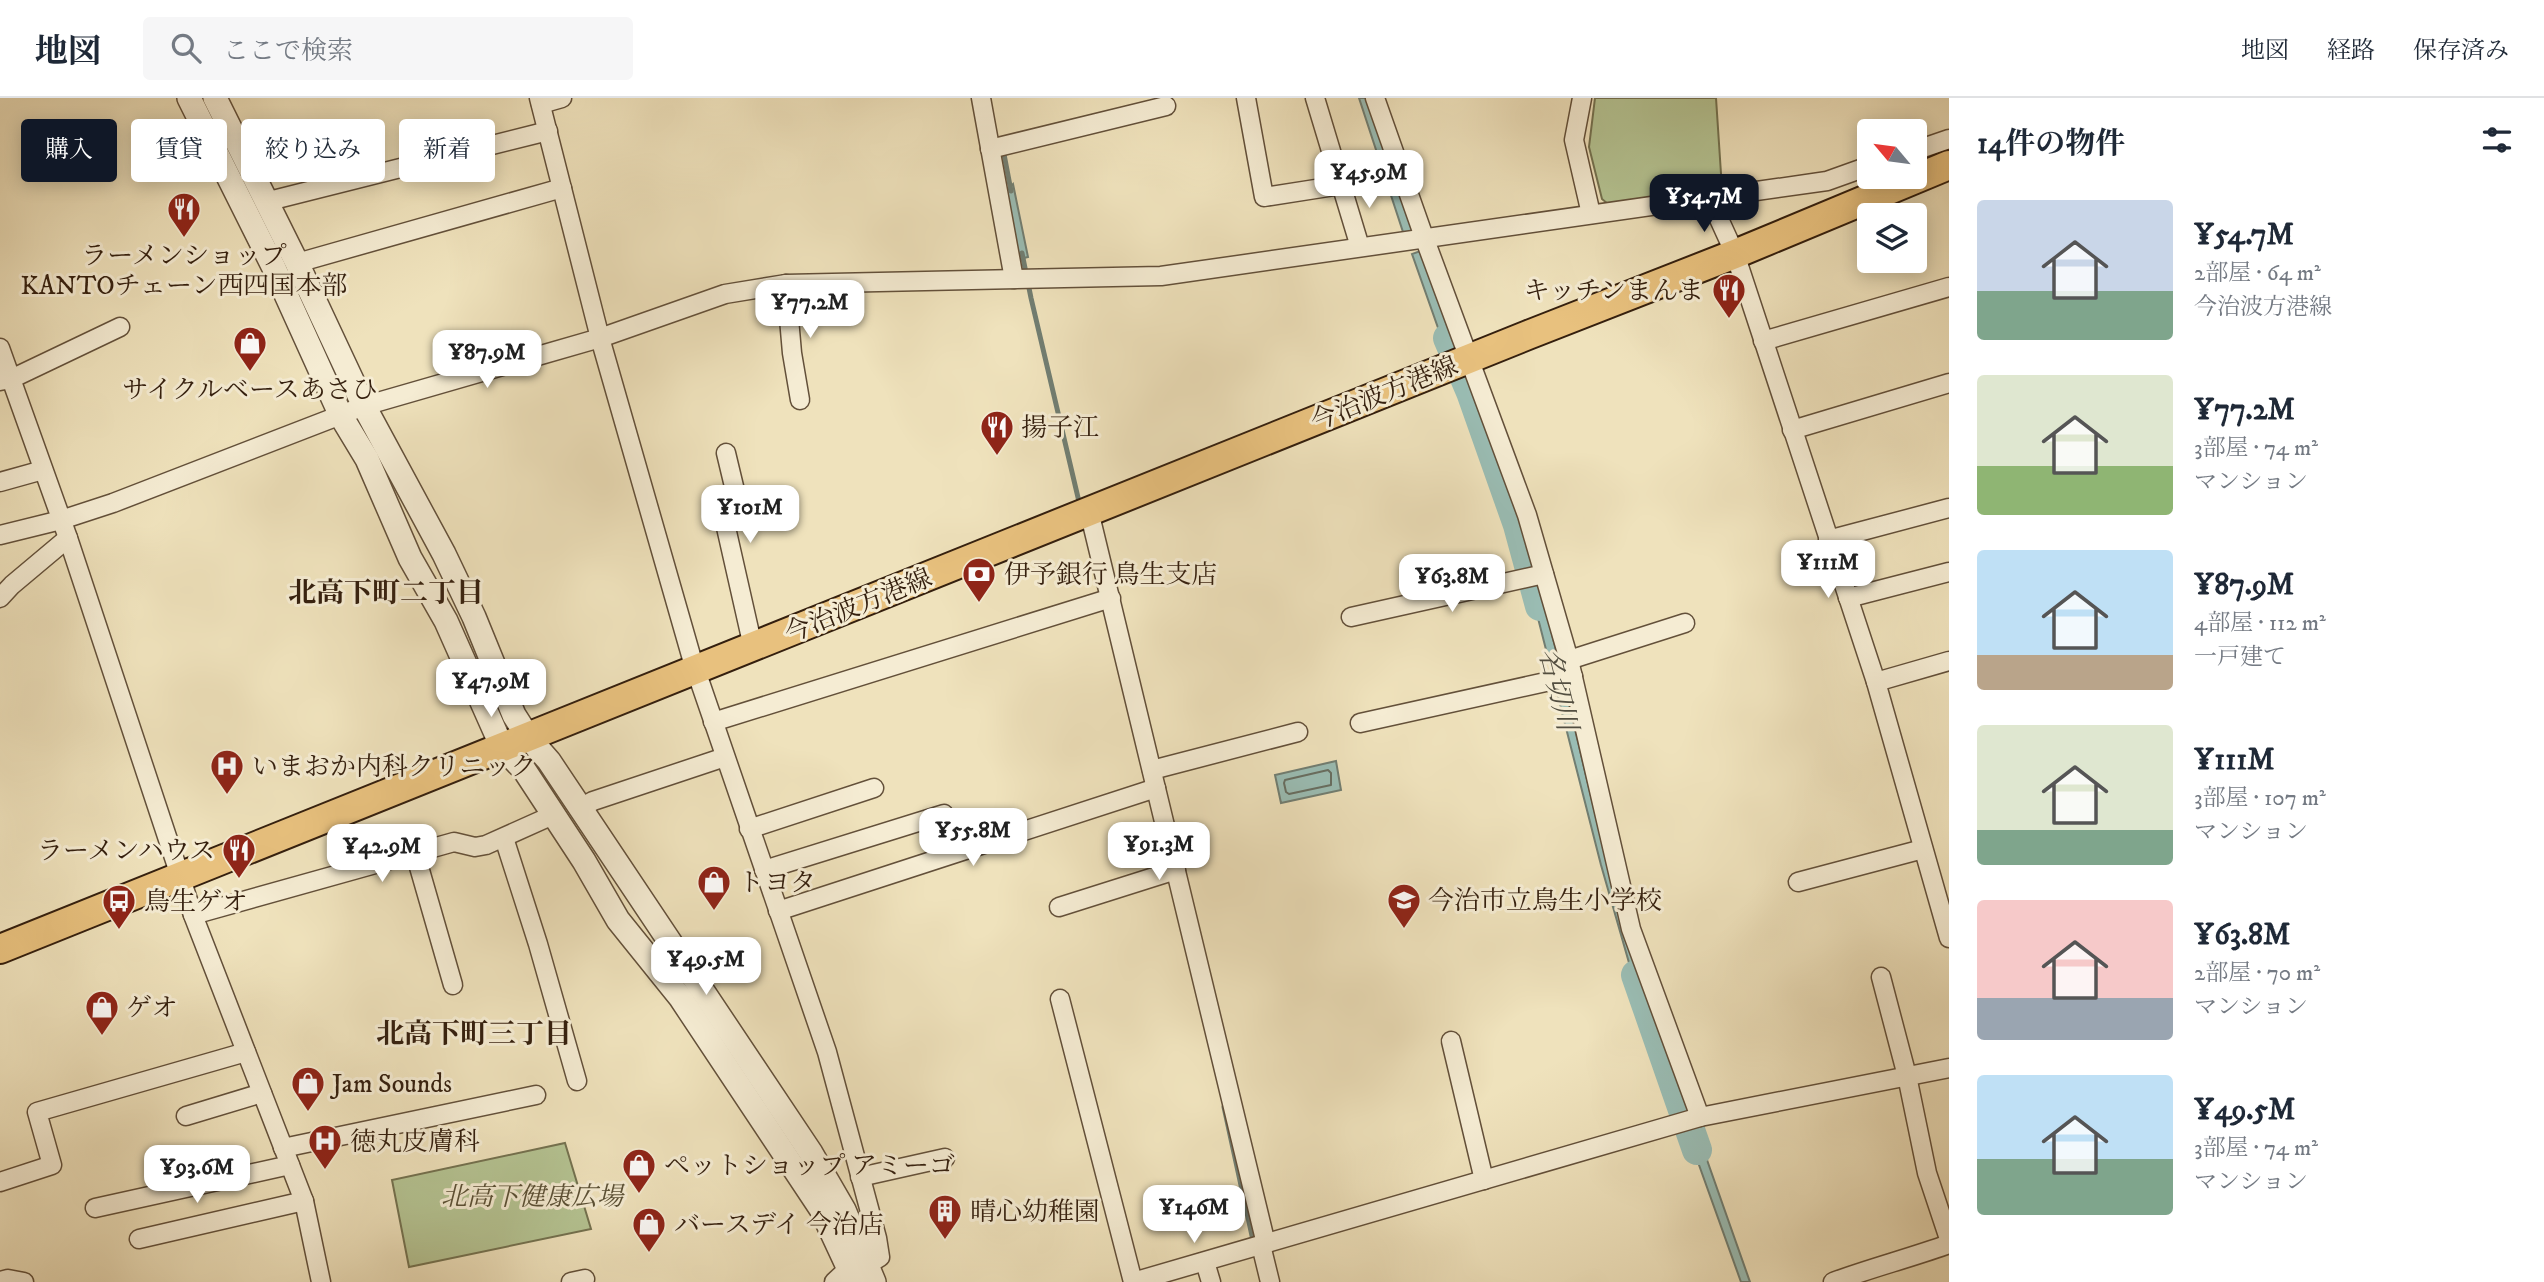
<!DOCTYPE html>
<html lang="ja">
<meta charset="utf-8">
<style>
:root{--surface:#fff;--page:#f6f6f7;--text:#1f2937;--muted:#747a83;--line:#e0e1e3;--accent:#111827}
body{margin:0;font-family:"IM FELL DW Pica","Noto Serif JP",serif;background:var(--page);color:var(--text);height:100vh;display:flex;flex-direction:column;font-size:26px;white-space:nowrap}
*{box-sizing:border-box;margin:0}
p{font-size:23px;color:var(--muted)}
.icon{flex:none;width:38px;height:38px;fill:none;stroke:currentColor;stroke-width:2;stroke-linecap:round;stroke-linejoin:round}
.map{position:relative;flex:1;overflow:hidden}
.sheet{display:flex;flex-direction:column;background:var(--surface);width:595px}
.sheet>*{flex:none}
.guide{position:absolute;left:21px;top:21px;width:665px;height:63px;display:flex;gap:14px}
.needle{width:46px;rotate:299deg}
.tools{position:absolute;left:1857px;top:21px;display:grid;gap:14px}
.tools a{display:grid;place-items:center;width:70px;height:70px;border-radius:7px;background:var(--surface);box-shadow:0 4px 18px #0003;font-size:35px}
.price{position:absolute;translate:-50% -60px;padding:0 16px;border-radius:14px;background:#fff;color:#222;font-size:23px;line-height:46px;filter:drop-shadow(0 2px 4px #0008)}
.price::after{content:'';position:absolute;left:50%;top:42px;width:21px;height:16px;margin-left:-10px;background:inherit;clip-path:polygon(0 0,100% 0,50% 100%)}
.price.current{background:var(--accent);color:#fff}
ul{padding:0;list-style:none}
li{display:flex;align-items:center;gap:21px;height:175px;padding:0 28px}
li span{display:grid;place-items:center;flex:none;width:196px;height:140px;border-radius:7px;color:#555}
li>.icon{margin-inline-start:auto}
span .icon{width:84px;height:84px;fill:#fffc;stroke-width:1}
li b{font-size:30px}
h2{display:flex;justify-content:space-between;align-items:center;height:84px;padding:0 28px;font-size:30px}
.pill{padding:0 24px;border-radius:7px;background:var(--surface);box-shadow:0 4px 18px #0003;font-size:24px;line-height:63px}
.pill.current{background:var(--accent);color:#fff}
header{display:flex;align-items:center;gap:42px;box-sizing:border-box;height:98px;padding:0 35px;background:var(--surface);border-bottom:2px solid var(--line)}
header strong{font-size:33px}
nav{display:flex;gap:38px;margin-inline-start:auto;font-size:24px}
.search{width:490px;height:63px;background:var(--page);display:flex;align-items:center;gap:18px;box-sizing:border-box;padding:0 24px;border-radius:7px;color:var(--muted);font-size:26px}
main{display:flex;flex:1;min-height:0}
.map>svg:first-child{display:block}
</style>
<header>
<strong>地図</strong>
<div class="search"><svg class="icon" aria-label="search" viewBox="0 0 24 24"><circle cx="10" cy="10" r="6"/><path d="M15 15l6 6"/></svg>ここで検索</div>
<nav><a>地図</a><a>経路</a><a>保存済み</a></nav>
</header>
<main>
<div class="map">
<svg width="1949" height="1184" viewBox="0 0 1949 1184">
<rect width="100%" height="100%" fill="#efe2bc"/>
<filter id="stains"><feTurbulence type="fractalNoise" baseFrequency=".00286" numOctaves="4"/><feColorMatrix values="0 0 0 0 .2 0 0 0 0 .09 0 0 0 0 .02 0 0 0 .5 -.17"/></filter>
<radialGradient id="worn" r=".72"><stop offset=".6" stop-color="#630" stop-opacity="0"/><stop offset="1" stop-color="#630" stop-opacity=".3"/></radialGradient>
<g fill="#b5c493" stroke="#747250" stroke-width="2">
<polygon points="1595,0 1716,0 1722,91 1608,106 1602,101 1589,49"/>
<polygon points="565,1045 591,1131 409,1169 392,1082"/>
</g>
<g fill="#9abdb4" stroke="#717e72" stroke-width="2">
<polygon points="1359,0 1370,0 1416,133 1404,137"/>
<polygon points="1013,86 1028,159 1016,162 1003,96"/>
<polygon points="1423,152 1460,257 1449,261 1412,156"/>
<polygon points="1472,282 1497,347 1485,352 1460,287"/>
<polygon points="1539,482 1603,748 1654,915 1644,917 1601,767 1529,485"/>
<polygon points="1336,663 1341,692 1281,705 1275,677"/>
<polygon points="1660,934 1688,1008 1678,1012 1651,937"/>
<polygon points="1694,1025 1750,1184 1741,1184 1685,1028"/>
</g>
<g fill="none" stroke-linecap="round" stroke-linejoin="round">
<polygon stroke="#676e61" stroke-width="2" points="1328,672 1331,675 1331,687 1289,696 1286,694 1284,685 1285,682"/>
<g stroke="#717e72" stroke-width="5">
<polyline points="1003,51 1011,93"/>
<polyline points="1022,155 1031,200 1080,408"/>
<polyline points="1224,1009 1254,1147"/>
</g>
<g stroke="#9abdb4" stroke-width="30">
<polyline points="1448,240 1471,294 1518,427 1540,508"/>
<polyline points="1636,877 1697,1052"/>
</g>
<defs>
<g id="minor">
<polyline points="539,0 600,240 692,561 827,954 877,1140 880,1159 867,1167 849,1170 834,1184"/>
<polyline points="981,0 1014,181"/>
<polyline points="1246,0 1264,99 1341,87"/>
<polyline points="1315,0 1360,149"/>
<polyline points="1375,0 1424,139 1527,417 1569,562 1631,831 1700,1019"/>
<polyline points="1582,0 1574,42 1591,116"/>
<polyline points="541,6 562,0"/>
<polyline points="990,51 1166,8"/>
<polyline points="1914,53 1949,41"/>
<polyline points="1709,99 1735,156 1876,584 1949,840"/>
<polyline points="265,104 548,33"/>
<polyline points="297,165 562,90"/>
<polyline points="786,186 792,255 800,302"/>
<polyline points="1763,243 1949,189"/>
<polyline points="0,250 68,440 193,817 304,1103 321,1184"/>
<polyline points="0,283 11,281 120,229"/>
<polyline points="1792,332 1949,285"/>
<polyline points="726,355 737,401 725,425 753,549"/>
<polyline points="0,384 43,372"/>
<polyline points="1089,413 1266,1146"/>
<polyline points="0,437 61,422 113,405 364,308 600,240 725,196 786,186 1161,178 1827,83 1869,68"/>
<polyline points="1828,442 1949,410"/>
<polyline points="0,500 12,487 68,440"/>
<polyline points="1848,500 1949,474"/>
<polyline points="1351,519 1544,476"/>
<polyline points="1569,562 1685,525"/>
<polyline points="1876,584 1949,563"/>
<polyline points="713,624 1111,500"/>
<polyline points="1360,625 1573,578"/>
<polyline points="1152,672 1298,634"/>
<polyline points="580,710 593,703 725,659"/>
<polyline points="749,731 874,690"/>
<polyline points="504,740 538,846 577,983"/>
<polyline points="415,755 453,887"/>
<polyline points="764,772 944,716"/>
<polyline points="1798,784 1923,751"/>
<polyline points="1059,809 1176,772"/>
<polyline points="778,813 1156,690"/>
<polyline points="193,817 454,744 475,749 486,747 553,717"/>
<polyline points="1881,879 1907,978 1927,1075 1949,1141"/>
<polyline points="1060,901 1133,1184"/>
<polyline points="1451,943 1484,1082"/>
<polyline points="186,1018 262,995"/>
<polyline points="283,1050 536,997"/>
<polyline points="860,1079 945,1060"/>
<polyline points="0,1084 52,1067 37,1014 246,954"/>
<polyline points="95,1110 290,1067"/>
<polyline points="139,1141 304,1103"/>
<polyline points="1261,1147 1270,1184"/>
<polyline points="1205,1164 1211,1184"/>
<polyline points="0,1183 8,1181 24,1184"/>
<polyline points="571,1184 585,1181"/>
<polyline points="1133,1184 1700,1019 1949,970"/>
<path d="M1833,1184C1871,1170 1910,1160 1949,1146"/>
</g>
<g id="tertiary">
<polyline points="189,0 274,170 341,318 367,361 410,460 446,523 502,649 525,673 584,763 618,822 680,899 821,1111 855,1184"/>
<polyline points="215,0 297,165 364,308 444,456 474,519 514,617 528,639 549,663 811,1055 844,1112 874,1184"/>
</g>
<polyline id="primary" points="0,851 1528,237 1735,156 1949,67"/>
</defs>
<use href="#minor" stroke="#63503a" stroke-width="21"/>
<use href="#tertiary" stroke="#63503a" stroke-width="26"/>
<use href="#primary" stroke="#341f0e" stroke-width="32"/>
<use href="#minor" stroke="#f5ecd3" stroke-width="18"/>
<use href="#tertiary" stroke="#f5ecd3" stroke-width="23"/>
<use href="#primary" stroke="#e8c17e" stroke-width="28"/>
</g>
<defs>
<symbol id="restaurant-pin" viewBox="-11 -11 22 30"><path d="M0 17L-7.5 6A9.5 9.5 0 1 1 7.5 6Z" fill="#8f2418" stroke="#f5ecd3"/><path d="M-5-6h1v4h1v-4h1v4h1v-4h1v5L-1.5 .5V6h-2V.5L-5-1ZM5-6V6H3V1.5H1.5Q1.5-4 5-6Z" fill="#fff"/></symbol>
<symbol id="shop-pin" viewBox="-11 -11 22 30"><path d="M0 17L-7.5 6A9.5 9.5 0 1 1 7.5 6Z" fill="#8f2418" stroke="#f5ecd3"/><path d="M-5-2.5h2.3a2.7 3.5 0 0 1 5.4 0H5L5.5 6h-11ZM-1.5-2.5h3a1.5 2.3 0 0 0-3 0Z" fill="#fff"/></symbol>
<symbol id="bank-pin" viewBox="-11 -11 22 30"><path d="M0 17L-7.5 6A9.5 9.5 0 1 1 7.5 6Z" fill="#8f2418" stroke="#f5ecd3"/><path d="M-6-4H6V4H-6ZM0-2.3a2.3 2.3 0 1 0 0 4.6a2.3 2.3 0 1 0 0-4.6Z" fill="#fff"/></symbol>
<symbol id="hospital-pin" viewBox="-11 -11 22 30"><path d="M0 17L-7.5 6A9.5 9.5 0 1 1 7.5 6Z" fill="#8f2418" stroke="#f5ecd3"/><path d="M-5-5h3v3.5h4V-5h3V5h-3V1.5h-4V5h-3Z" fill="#fff"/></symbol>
<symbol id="school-pin" viewBox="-11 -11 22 30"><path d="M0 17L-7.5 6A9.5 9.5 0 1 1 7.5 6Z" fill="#8f2418" stroke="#f5ecd3"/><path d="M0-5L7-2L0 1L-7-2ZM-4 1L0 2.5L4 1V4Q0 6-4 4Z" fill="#fff"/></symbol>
<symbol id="bus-pin" viewBox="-11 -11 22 30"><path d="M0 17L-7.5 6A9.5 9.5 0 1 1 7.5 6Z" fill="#8f2418" stroke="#f5ecd3"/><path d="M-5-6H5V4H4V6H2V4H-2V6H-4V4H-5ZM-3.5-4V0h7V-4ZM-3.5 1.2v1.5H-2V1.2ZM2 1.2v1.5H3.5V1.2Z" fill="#fff"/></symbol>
<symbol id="building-pin" viewBox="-11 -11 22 30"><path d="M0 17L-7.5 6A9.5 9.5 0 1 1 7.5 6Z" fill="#8f2418" stroke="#f5ecd3"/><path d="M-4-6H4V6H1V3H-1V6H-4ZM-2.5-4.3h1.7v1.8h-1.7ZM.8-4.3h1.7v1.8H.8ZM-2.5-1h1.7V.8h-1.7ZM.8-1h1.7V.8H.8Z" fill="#fff"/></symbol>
</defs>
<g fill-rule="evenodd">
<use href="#restaurant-pin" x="165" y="92" width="38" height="52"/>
<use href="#restaurant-pin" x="1710" y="173" width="38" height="52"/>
<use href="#shop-pin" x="231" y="226" width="38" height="52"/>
<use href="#restaurant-pin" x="978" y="310" width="38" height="52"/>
<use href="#bank-pin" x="960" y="457" width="38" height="52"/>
<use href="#hospital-pin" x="208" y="649" width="38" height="52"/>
<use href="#restaurant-pin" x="220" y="733" width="38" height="52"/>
<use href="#shop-pin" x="695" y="765" width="38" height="52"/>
<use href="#school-pin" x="1385" y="783" width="38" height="52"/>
<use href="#bus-pin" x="100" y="784" width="38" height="52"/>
<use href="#shop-pin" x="83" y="890" width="38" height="52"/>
<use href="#shop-pin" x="289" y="966" width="38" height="52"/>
<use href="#hospital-pin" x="306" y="1024" width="38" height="52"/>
<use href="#shop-pin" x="620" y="1048" width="38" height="52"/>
<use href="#building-pin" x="926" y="1094" width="38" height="52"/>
<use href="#shop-pin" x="630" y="1107" width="38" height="52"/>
</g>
<g text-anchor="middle" stroke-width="6" stroke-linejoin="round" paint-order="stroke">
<g font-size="26" fill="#341f0e" stroke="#f5ecd3" text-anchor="start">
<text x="184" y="166" text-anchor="middle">ラーメンショップ<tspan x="184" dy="30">KANTOチェーン西四国本部</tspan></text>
<text x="1704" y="201" text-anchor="end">キッチンまんま</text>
<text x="250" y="300" text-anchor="middle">サイクルベースあさひ</text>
<text x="1021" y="338">揚子江</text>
<text x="1004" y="485">伊予銀行 鳥生支店</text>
<text x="252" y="677">いまおか内科クリニック</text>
<text x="215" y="761" text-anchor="end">ラーメンハウス</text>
<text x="738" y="793">トヨタ</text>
<text x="1428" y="811">今治市立鳥生小学校</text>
<text x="144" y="812">鳥生ゲオ</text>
<text x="126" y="918">ゲオ</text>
<text x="332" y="994">Jam Sounds</text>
<text x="350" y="1052">徳丸皮膚科</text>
<text x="664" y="1076">ペットショップ アミーゴ</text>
<text x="970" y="1122">晴心幼稚園</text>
<text x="674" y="1135">バースデイ 今治店</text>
</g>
<g font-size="26" fill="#341f0e" stroke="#f5ecd3">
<text transform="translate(1384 295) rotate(-22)" y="9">今治波方港線</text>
<text transform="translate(858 507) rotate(-22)" y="9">今治波方港線</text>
</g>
<g font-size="26" font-style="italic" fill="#5b5136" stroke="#f5ecd3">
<text x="532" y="1107">北高下健康広場</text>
</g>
<g font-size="28" font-weight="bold" fill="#341f0e" stroke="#f5ecd3">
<text x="386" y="504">北高下町二丁目</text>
<text x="474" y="945">北高下町三丁目</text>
</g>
<g font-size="28" font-style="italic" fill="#534e40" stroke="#f5ecd3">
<text transform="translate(1559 591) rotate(76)" y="10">名切川</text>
</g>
</g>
<rect width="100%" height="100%" filter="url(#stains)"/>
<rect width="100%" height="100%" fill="url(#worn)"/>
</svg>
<div class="tools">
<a><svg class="needle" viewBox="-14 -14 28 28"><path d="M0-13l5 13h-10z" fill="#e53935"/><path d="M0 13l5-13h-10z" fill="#747a83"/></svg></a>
<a><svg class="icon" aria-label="layers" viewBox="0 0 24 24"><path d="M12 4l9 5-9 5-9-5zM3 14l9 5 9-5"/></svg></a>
</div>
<b class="price" style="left:1369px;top:112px">¥45.9M</b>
<b class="price current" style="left:1704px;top:136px">¥54.7M</b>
<b class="price" style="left:810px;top:242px">¥77.2M</b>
<b class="price" style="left:487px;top:292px">¥87.9M</b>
<b class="price" style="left:750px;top:447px">¥101M</b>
<b class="price" style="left:1828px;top:502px">¥111M</b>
<b class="price" style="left:1452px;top:516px">¥63.8M</b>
<b class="price" style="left:491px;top:621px">¥47.9M</b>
<b class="price" style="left:973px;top:770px">¥55.8M</b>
<b class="price" style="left:1159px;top:784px">¥91.3M</b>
<b class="price" style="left:382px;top:786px">¥42.9M</b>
<b class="price" style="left:706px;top:899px">¥49.5M</b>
<b class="price" style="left:197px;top:1107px">¥93.6M</b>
<b class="price" style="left:1194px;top:1147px">¥146M</b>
<div class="guide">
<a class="pill current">購入</a>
<a class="pill">賃貸</a>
<a class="pill">絞り込み</a>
<a class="pill">新着</a>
</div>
</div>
<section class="sheet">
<h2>14件の物件<svg class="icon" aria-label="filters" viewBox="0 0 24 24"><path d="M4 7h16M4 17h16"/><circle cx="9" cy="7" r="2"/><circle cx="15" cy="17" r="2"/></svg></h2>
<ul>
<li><span style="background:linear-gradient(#c9d6e8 65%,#7fa58c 0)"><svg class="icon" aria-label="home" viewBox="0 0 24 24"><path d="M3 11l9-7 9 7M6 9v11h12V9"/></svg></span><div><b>¥54.7M</b><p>2部屋 · 64 m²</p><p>今治波方港線</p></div></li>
<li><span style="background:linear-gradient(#dfe7d0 65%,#8fb573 0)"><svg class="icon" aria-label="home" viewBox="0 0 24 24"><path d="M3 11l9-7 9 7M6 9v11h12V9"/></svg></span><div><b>¥77.2M</b><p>3部屋 · 74 m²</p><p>マンション</p></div></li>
<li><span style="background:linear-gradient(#bfe0f5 75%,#b9a48a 0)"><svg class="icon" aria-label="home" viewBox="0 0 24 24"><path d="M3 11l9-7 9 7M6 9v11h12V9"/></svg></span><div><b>¥87.9M</b><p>4部屋 · 112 m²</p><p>一戸建て</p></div></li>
<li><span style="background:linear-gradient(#dfe7d0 75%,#7fa58c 0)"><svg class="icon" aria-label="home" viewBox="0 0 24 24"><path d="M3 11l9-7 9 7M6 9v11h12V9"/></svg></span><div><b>¥111M</b><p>3部屋 · 107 m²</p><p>マンション</p></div></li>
<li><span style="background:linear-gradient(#f6c9c9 70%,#9aa5b1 0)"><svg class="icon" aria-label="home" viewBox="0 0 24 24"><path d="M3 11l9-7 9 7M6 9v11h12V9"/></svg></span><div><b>¥63.8M</b><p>2部屋 · 70 m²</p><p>マンション</p></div></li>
<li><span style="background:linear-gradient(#bfe0f5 60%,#7fa58c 0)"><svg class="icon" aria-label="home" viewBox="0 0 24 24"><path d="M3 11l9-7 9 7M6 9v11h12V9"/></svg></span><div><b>¥49.5M</b><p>3部屋 · 74 m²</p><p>マンション</p></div></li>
</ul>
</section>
</main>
